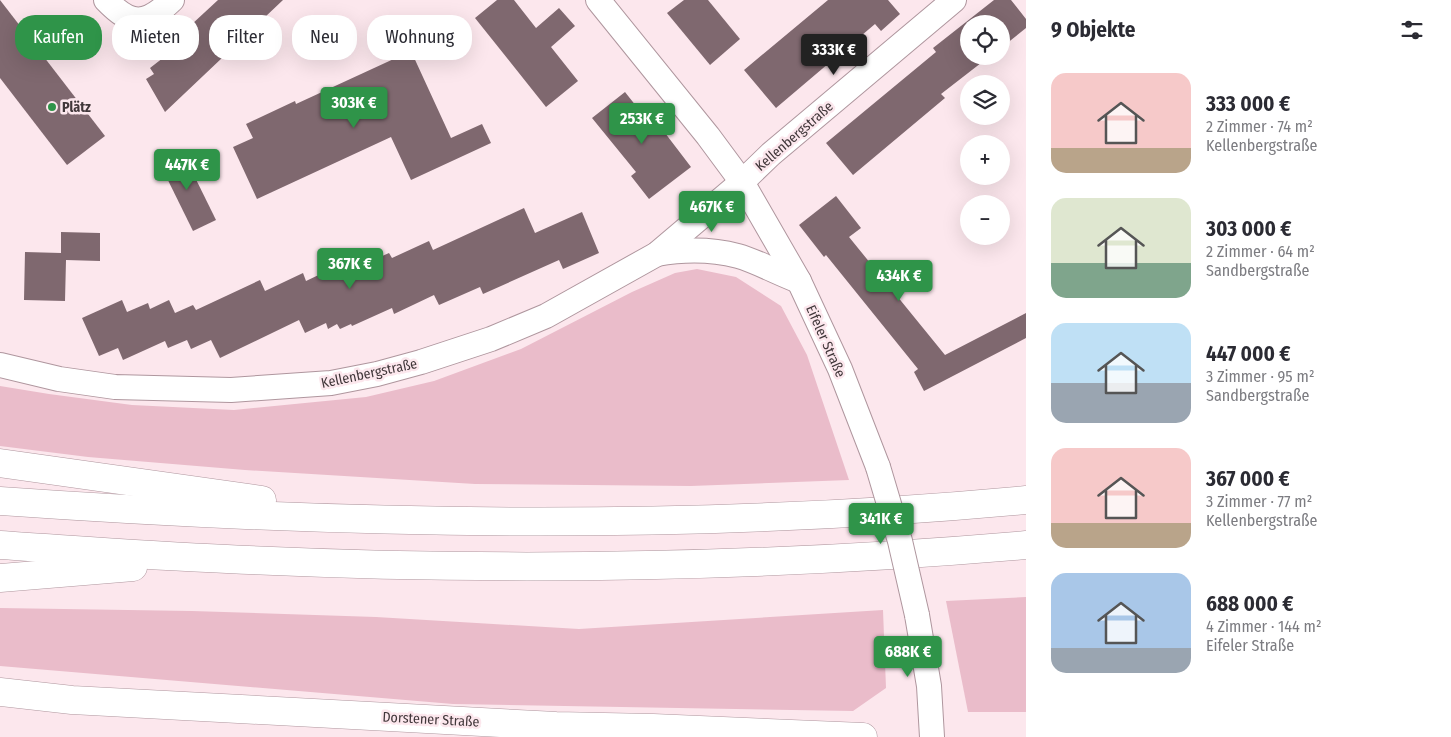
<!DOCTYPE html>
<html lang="de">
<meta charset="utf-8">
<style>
:root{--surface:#fff;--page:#f2f2f3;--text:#2b2b33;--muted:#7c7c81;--accent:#2f9449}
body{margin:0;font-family:"Fira Sans Condensed",sans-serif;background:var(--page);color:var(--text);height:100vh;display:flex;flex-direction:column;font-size:19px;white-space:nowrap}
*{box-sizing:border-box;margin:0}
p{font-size:16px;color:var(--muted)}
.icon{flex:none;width:28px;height:28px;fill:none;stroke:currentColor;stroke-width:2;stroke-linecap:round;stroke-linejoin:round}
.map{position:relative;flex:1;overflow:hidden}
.drawer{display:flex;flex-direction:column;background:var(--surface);width:425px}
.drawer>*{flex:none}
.banner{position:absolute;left:15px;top:15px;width:475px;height:45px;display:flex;gap:10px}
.controls{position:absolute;left:960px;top:15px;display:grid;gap:10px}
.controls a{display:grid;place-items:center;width:50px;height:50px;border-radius:50%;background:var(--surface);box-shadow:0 5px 20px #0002;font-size:25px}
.price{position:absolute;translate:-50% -42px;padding:0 11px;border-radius:5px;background:var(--accent);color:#fff;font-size:16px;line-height:32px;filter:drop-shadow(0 1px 2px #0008)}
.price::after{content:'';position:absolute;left:50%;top:30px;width:15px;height:11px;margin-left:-8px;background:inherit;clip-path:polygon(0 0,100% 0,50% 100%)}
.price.on{background:#222;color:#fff}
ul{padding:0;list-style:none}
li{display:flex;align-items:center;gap:15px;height:125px;padding:0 25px}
li span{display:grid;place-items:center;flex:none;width:140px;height:100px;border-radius:15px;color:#555}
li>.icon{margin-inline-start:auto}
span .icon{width:60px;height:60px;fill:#fffc;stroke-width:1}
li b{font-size:21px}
h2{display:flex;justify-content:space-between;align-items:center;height:60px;padding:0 25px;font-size:21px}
.pill{padding:0 18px;border-radius:20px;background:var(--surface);box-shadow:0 5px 20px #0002;font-size:18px;line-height:45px}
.pill.on{background:var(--accent);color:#fff}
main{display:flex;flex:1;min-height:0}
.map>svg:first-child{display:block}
</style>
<main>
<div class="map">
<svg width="1026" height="737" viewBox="0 0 1026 737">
<rect width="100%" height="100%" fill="#fce7ed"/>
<g fill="#eabcca">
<polygon points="697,269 736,277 781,306 807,355 849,480 691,486 475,484 245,470 88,457 0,446 0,386 49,394 132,405 234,410 366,397 434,381 521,349 632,292 675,273"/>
<polygon points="1026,597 1026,712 968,712 946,601"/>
<polygon points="0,608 192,611 376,617 579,629 883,610 886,688 853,711 453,704 0,666"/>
</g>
<g fill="#7f686f">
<polygon points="0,0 105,136 67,165 0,78"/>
<polygon points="218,0 283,0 165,112 146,79 154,74 150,68 168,54 164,50"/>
<polygon points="497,0 514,0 536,28 559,8 575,26 551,47 578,81 546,107 475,18"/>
<polygon points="684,0 708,0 740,39 710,65 667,13"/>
<polygon points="828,0 888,0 900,14 881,31 875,24 776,108 744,70"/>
<polygon points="994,0 1011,0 1026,19 1026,28 1001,48 1001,24 969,24 969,56 990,56 941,94 945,98 853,175 826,143 936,52 933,48"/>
<polygon points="411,51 451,138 482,124 491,143 411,180 391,137 257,199 233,147 253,138 246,124 295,101 296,104"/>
<polygon points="625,92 644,116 649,112 691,167 649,199 631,176 636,172 592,118"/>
<polygon points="182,151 216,220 193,231 159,162"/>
<polygon points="836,196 861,228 849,237 945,355 1026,313 1026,338 924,391 914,372 918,369 826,255 824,257 799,225"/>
<polygon points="524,208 535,233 582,212 599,253 563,269 559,260 483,294 480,287 439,305 434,295 394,314 392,308 352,326 351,324 340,329 337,324 328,329 326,323 305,333 299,320 220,358 211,340 191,349 187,340 168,348 165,341 123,360 118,348 99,356 82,318 122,300 127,312 148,303 150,309 169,300 175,313 193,305 196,310 260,280 265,291 303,273 306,281 327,271 329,275 369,258 371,261 389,253 392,258 429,241 433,250"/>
<polygon points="61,232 100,233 100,261 66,260 65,301 24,300 25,252 61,253"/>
</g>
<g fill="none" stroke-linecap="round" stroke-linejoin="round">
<defs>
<g id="minor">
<path d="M106,0C131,26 145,26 172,0"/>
<polyline points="598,0 708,136 742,182 799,281 819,324 840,369 878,467"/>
<path d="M657,254C685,249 711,249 738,256C756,261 780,274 799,281"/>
<polyline points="0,365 59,379 115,387 231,390 331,383 377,374 421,362 491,339 546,316 657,254 742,182 771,154 954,0"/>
<polyline points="917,615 929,686 932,737"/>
</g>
<polyline id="secondary" points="0,692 72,700 556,726 653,728 863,737"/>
<g id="motorway">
<polyline points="0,463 262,500"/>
<path d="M0,501C341,525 685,532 1026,500"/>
<path d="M0,545C76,550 151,556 227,559C493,572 761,568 1026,545"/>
<polyline points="0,578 133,567"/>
</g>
</defs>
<use href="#minor" stroke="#af969e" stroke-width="26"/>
<use href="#secondary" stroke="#af969e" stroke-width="29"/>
<use href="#motorway" stroke="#af969e" stroke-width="29"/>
<use href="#minor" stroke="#fff" stroke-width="24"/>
<use href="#secondary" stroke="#fff" stroke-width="28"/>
<use href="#motorway" stroke="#fff" stroke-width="28"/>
<defs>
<polyline id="minor-bridge" points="878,467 900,541 917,615"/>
</defs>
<use href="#minor-bridge" stroke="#af969e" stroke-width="26" stroke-linecap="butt"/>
<use href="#minor-bridge" stroke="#fff" stroke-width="24"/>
</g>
<circle fill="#2f9449" stroke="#fce7ed" stroke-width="2" cx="52" cy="107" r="5"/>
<g text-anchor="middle" stroke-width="5" stroke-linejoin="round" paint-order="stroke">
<g font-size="14" font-weight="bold" fill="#41373a" stroke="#fce7ed" text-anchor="start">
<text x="62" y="112">Plätz</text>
</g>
<g font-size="14" fill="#41373a" stroke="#fce7ed">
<text transform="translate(794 136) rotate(-41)" y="5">Kellenbergstraße</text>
<text transform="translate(826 341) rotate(66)" y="5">Eifeler Straße</text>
<text transform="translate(369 373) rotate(-12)" y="5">Kellenbergstraße</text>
<text transform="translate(431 719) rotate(3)" y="5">Dorstener Straße</text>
</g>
</g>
</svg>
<div class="controls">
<a><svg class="icon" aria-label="locate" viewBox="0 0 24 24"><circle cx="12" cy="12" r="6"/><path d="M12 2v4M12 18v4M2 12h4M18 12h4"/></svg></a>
<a><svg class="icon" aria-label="layers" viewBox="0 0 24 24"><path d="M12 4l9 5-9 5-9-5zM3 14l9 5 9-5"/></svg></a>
<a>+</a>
<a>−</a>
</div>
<b class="price on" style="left:834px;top:76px">333K €</b>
<b class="price" style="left:354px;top:129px">303K €</b>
<b class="price" style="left:642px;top:145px">253K €</b>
<b class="price" style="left:187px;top:191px">447K €</b>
<b class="price" style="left:712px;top:233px">467K €</b>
<b class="price" style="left:350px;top:290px">367K €</b>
<b class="price" style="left:899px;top:302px">434K €</b>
<b class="price" style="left:881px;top:545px">341K €</b>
<b class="price" style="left:908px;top:678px">688K €</b>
<div class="banner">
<a class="pill on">Kaufen</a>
<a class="pill">Mieten</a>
<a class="pill">Filter</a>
<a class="pill">Neu</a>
<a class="pill">Wohnung</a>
</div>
</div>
<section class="drawer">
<h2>9 Objekte<svg class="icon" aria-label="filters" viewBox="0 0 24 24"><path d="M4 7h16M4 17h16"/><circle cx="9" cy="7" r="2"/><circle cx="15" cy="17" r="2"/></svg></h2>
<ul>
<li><span style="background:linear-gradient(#f6c9c9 75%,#b9a48a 0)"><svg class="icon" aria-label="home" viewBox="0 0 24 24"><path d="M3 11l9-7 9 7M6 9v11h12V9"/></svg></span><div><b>333 000 €</b><p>2 Zimmer · 74 m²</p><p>Kellenbergstraße</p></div></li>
<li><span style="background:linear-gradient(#dfe7d0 65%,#7fa58c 0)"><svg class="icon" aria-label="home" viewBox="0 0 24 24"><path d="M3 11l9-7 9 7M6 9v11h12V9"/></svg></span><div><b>303 000 €</b><p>2 Zimmer · 64 m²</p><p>Sandbergstraße</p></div></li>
<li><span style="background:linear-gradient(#bfe0f5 60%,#9aa5b1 0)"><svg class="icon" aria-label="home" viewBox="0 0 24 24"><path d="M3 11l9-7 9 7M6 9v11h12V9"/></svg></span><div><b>447 000 €</b><p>3 Zimmer · 95 m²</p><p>Sandbergstraße</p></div></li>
<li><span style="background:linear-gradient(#f6c9c9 75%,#b9a48a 0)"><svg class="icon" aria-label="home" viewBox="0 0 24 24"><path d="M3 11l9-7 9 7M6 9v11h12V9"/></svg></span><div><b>367 000 €</b><p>3 Zimmer · 77 m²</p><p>Kellenbergstraße</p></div></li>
<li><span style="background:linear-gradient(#a9c7e8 75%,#9aa5b1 0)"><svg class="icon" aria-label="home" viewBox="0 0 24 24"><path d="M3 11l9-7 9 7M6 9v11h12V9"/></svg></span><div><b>688 000 €</b><p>4 Zimmer · 144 m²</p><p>Eifeler Straße</p></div></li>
</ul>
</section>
</main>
